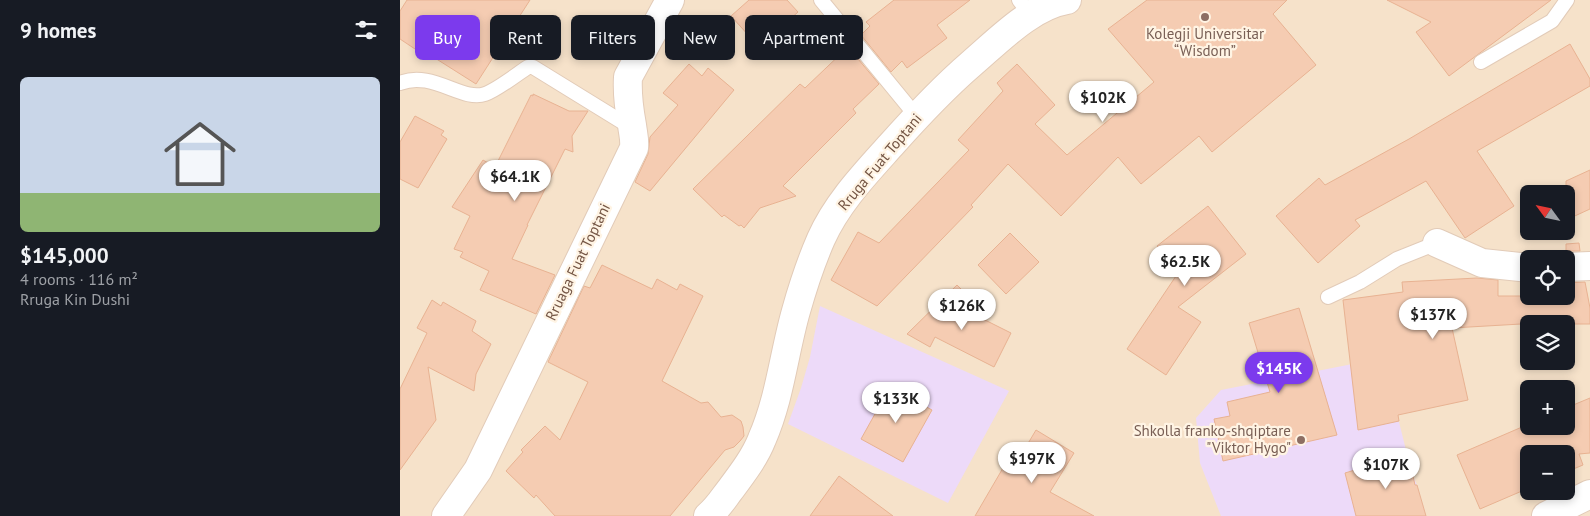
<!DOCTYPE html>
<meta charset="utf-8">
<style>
:root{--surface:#171b24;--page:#20242c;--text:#f1f3f6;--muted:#9ea1a6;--line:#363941;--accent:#7c3aed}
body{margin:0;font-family:"PT Sans",sans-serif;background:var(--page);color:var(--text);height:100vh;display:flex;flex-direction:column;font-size:19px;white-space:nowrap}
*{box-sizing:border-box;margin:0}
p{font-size:16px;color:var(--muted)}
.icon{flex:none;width:28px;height:28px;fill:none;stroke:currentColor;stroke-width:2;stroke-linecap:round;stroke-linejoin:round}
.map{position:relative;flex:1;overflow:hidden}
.side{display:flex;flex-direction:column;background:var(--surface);width:400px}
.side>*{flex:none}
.guide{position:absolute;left:15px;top:15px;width:475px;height:45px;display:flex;gap:10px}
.needle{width:32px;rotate:303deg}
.buttons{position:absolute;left:1120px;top:185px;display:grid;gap:10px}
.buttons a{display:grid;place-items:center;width:55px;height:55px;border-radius:8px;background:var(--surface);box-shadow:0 2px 8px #0003;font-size:25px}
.price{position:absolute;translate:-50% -42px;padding:0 11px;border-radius:18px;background:#fff;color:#222;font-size:16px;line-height:32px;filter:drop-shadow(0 1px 2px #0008)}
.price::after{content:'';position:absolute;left:50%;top:30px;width:15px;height:11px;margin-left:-8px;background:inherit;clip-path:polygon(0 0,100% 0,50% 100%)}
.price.on{background:var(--accent);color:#fff}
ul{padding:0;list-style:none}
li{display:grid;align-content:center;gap:10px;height:265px;padding:0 20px}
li+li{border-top:1px solid var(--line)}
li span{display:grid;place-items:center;height:155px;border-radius:8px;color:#555}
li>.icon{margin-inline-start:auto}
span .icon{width:90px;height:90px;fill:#fffc;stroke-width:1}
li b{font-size:21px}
h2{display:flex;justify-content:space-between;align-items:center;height:60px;padding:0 20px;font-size:21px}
.tag{padding:0 18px;border-radius:8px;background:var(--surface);box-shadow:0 2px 8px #0003;font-size:18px;line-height:45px}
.tag.on{background:var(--accent);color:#fff}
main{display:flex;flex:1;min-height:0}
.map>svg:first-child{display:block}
</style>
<main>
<section class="side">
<h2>9 homes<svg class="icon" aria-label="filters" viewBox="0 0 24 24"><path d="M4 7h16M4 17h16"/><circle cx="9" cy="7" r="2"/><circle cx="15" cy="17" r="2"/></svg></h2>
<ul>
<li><span style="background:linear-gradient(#c9d6e8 75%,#8fb573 0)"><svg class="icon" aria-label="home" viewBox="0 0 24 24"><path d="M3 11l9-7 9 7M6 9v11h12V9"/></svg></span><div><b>$145,000</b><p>4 rooms · 116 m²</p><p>Rruga Kin Dushi</p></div></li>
</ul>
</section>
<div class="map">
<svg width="1190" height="516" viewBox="0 0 1190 516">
<rect width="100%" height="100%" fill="#fef0dc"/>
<path fill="#f6e2ca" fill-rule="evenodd" d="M0,0H1190V516H0ZM1129,194H1166V231H1129ZM1129,259H1166V296H1129ZM1129,324H1166V361H1129ZM1129,389H1166V426H1129ZM1129,454H1166V491H1129Z"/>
<g fill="#eddaf9">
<polygon points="420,306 609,391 548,503 388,424 401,388 410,357"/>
<polygon points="983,358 1012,474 1017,485 1026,516 821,516 800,463 796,418 821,390"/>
</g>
<g fill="#f5ccb2" stroke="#e8b292">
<polygon points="7,0 130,0 76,84 27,53 20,49 18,51 0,39 0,11"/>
<polygon points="349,0 387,0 398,12 359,47 331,16"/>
<polygon points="494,0 570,0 537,25 547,38 507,68 502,61 491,72 461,35 470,26 466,22"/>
<polygon points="747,0 887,0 873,14 916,65 812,152 799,136 741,184 718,157 661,216 608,164 571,205 573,207 477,306 431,280 458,232 479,243 569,150 558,140 603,91 597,83 617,64 655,105 635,124 667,155 754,82 708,29"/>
<polygon points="987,0 1151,0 1049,76 1016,32 1031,22"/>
<polygon points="1170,44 1190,79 1190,86 1077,151 1114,206 1065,238 1026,181 955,220 960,226 918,263 876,216 919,178 925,185 1009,139"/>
<polygon points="448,47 479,84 453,109 456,113 383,186 396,196 360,208 344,228 341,225 339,226 324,215 322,217 293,189 400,84 405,88"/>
<polygon points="289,64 302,76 308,68 334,90 250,191 235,182 248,154 250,137 278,105 263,93"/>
<polygon points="133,94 169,111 188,111 172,136 173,152 165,149 127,225 128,225 112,259 155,275 136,314 80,290 89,271 60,257 63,252 54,249 70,216 52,207 83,160 95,167 131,95 133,96"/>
<polygon points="15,116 44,131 41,135 47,139 18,188 0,179 0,142"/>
<polygon points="1190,170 1190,209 1166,220 1166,181"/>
<polygon points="808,206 846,254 778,307 801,322 766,375 727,349 778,273 757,246"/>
<polygon points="610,233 639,262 606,294 578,265"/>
<polygon points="1179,243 1180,251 1166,251 1166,244"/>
<polygon points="202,265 252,289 257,279 277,290 280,284 303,296 262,381 301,403 308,402 321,417 332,415 341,421 343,427 344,436 340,441 334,447 325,450 270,516 155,516 136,495 134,498 106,471 123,452 121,450 145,426 160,440 188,382 148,362 184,286 190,288"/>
<polygon points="1077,278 1098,280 1098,296 1166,296 1166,283 1185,282 1190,308 1190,324 1121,324 1052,328 1068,400 998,415 999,421 958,430 943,300 1003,292 1002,282"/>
<polygon points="557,285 561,289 553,305 579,319 583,319 611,333 594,367 535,337 530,347 507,334"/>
<polygon points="32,300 41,306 43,302 76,321 72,331 91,344 76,374 74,391 28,367 36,420 0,470 0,389 27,333 17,328"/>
<polygon points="899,308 937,435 823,461 814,419 830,416 827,402 870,392 849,323"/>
<polygon points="490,387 532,410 503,462 461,439"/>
<polygon points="1190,398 1190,453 1179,454 1183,465 1166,472 1166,454 1129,454 1129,488 1080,509 1057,455 1129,424 1129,426 1166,426 1166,408"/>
<polygon points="636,430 674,453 650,492 694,516 575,516 603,468 611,472"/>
<polygon points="1008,454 1015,485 1017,485 1026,516 956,516 945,473"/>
<polygon points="439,476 493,516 410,516"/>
</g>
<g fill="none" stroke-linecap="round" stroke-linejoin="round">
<defs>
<g id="service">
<polyline points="421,0 517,117"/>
<polyline points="619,0 631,16"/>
<polyline points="1081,62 1152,21 1167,0"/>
<path d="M0,83C32,70 62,102 85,94C97,90 117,74 128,67H133L232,128"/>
<polyline points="928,297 960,282 997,259 1037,243"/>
</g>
<g id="minor">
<polyline points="1037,243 1082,263 1129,268"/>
<polyline points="1166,267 1190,266"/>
<path d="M46,516L78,470L234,148C235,139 233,134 232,125C229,109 227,93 228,77L270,0"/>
<polyline points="1146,516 1190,494"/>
</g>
<path id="tertiary" d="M308,516C317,509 323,499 330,490C342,474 355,457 362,439C380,398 384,353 396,311C403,286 411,262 421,239C437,203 465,174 491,145C516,117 542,89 571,64C598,41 631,6 667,0"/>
</defs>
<use href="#service" stroke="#e2cbb8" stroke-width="16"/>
<use href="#minor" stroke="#e2cbb8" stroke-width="30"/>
<use href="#tertiary" stroke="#e2cbb8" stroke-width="30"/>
<use href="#service" stroke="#fff" stroke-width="14"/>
<use href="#minor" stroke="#fff" stroke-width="28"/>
<use href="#tertiary" stroke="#fff" stroke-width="28"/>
</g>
<g fill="#8d6e63" stroke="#fff4e4" stroke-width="2">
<circle cx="805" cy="17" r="5"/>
<circle cx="901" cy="440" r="5"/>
</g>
<g text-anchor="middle" stroke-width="4.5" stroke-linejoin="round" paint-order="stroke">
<g font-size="15" fill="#785e54" stroke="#fff4e4">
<text x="805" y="39">Kolegji Universitar<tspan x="805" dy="17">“Wisdom”</tspan></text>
<text x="891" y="436" text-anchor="end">Shkolla franko-shqiptare<tspan x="891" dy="17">"Viktor Hygo"</tspan></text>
</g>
<g font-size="15" fill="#745544" stroke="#fff4e4">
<text transform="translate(480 162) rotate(-50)" y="5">Rruga Fuat Toptani</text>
<text transform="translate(178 262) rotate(-64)" y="5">Rruaga Fuat Toptani</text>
</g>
</g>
</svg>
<div class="buttons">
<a><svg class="needle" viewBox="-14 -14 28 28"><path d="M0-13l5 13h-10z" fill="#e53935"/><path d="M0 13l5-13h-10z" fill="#9ea1a6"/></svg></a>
<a><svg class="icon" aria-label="locate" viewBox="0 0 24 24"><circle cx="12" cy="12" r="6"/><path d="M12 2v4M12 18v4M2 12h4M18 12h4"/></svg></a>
<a><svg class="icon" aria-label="layers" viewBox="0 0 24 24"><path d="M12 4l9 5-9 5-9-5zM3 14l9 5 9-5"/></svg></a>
<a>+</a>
<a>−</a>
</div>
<b class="price" style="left:703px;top:123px">$102K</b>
<b class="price" style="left:115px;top:202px">$64.1K</b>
<b class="price" style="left:785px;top:287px">$62.5K</b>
<b class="price" style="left:562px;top:331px">$126K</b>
<b class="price" style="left:1033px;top:340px">$137K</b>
<b class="price on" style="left:879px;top:394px">$145K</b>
<b class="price" style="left:496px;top:424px">$133K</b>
<b class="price" style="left:632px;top:484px">$197K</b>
<b class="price" style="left:986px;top:490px">$107K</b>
<div class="guide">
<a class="tag on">Buy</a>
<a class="tag">Rent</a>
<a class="tag">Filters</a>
<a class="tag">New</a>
<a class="tag">Apartment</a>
</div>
</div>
</main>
